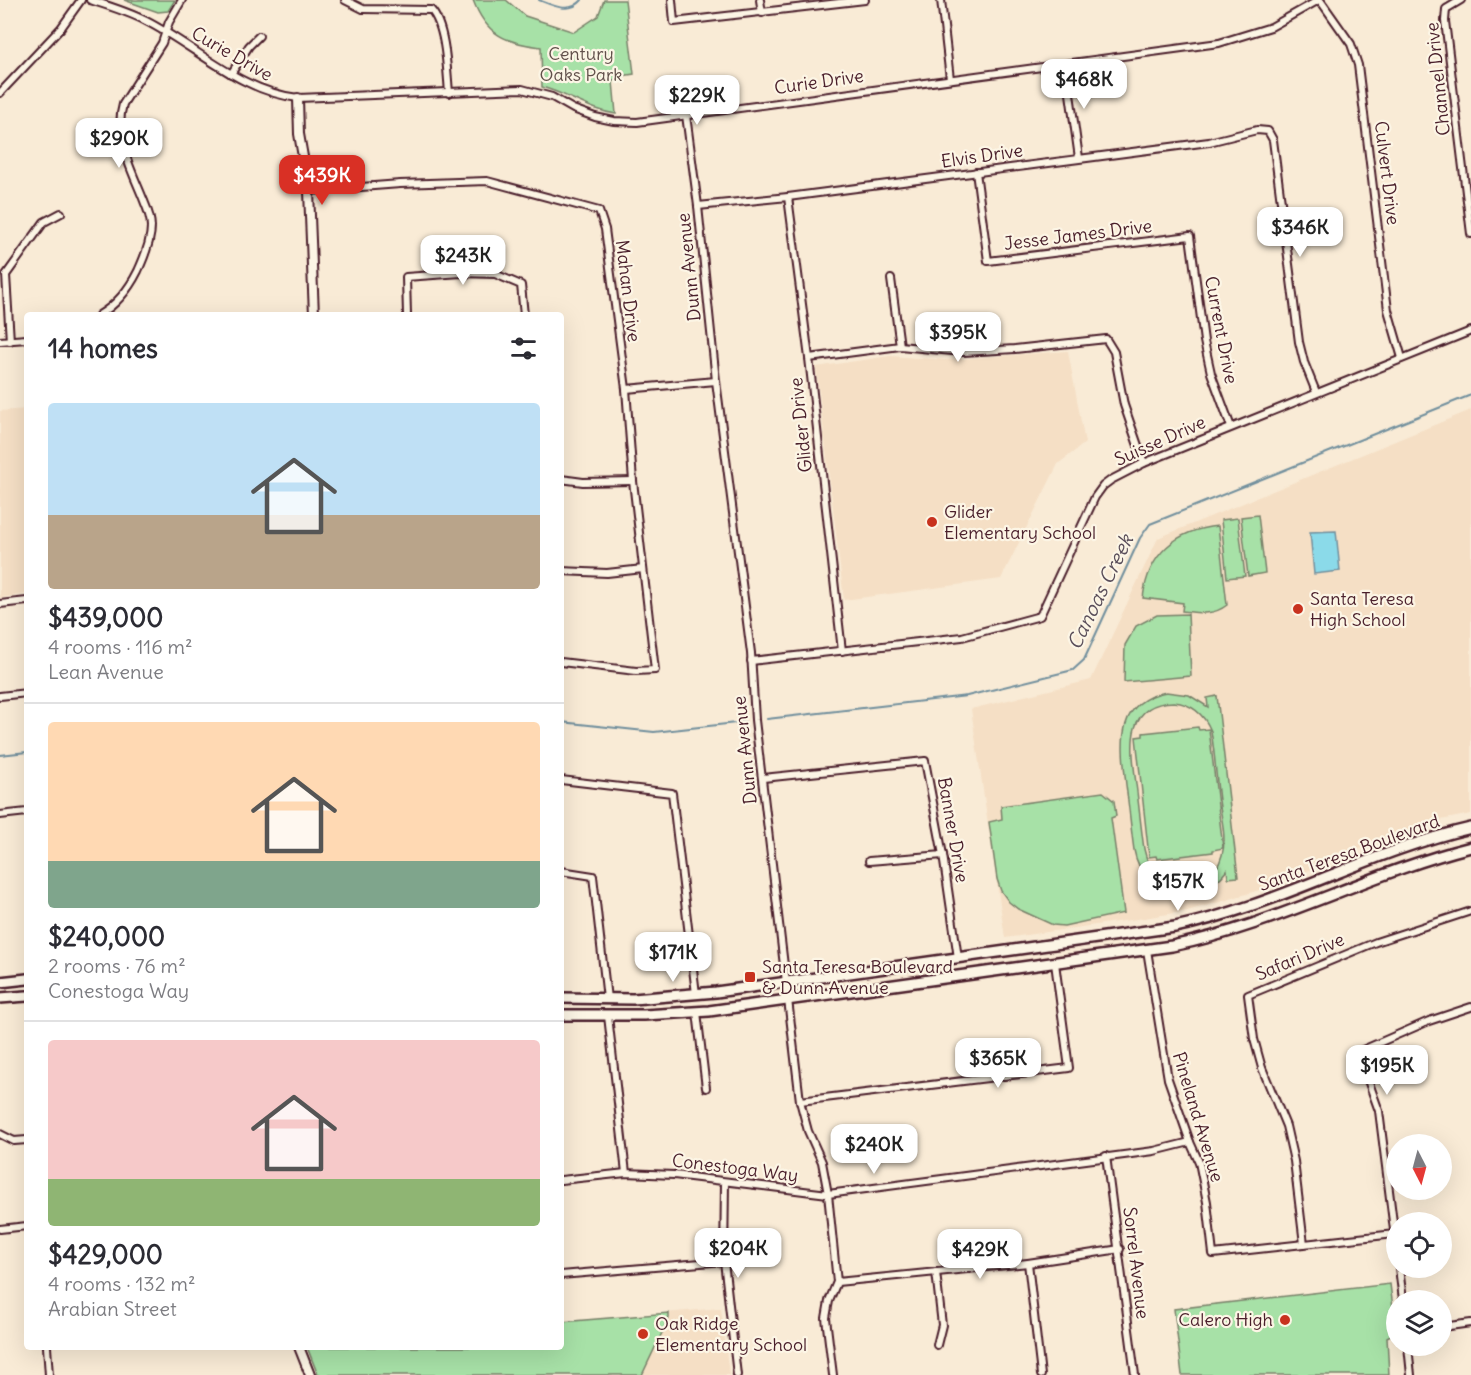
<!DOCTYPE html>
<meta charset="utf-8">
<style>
:root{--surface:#fff;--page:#f7f7f7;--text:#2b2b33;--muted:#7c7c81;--line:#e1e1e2;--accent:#d93025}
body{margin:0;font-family:Delius,sans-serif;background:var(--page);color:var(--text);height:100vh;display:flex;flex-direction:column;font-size:22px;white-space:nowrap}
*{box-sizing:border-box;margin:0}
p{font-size:20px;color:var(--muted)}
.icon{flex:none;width:33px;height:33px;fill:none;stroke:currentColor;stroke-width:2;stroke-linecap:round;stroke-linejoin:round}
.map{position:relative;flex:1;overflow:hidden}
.drawer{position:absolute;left:24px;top:312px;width:540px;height:1038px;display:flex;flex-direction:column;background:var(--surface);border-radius:6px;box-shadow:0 6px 24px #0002}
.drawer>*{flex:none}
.needle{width:39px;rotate:174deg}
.controls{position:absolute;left:1386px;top:1134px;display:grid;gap:12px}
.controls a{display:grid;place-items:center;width:66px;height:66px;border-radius:50%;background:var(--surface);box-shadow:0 6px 24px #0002;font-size:30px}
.price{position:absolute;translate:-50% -51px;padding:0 14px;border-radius:12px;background:#fff;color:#222;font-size:20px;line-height:39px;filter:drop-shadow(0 2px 3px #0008)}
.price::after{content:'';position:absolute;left:50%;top:36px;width:18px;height:14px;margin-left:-9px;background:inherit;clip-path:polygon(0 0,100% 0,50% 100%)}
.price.current{background:var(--accent);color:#fff}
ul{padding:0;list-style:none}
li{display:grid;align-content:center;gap:12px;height:318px;padding:0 24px}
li+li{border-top:2px solid var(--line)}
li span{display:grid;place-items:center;height:186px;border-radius:6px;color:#555}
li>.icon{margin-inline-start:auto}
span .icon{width:108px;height:108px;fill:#fffc;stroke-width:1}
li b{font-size:26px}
h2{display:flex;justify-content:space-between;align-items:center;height:72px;padding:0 24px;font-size:26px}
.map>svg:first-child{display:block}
</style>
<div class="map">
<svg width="1471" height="1375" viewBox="0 0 1471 1375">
<rect width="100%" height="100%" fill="#f9ebd6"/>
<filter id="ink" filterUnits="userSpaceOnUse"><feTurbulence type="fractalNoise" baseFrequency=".0167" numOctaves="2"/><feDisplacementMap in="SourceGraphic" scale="12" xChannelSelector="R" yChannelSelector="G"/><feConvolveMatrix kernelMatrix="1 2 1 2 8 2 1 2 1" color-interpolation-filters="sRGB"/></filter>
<g filter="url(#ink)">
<g fill="#f5dfc5">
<polygon points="1068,351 1085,443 1058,464 1001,579 844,600 816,367 890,356 946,360"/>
<polygon points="27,409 27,594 0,598 0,411"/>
<polygon points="1471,410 1471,814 1441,820 1382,840 1266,888 1227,900 1187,911 1144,918 1005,938 971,709 1091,680 1158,538"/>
<polygon points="721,1308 729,1375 483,1375 561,1347 561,1322"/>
</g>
<g fill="#a7e1a7" stroke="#788069" stroke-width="1.5" fill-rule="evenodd">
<polygon points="124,0 175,0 168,11 158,12"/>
<path d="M473,0H506L525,16L574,32L598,16L604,0H625L634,74L621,76L613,81L616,114C589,110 568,94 542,87L541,47C506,43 486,35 473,0Z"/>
<polygon points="1258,515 1265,573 1248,576 1241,517"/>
<polygon points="1238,518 1245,576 1227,578 1221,520"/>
<path d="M1218,526L1227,605C1213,616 1199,613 1182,611L1183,603L1143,598C1148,554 1176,530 1218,526Z"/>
<polygon points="1188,614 1191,676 1124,682 1125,645 1136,626 1157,615"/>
<path d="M1166,692L1189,695L1208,707L1207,698L1217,696L1238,877L1228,878L1227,870C1198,910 1143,898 1134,850C1131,829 1129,807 1126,785C1122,745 1114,702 1166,692ZM1174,702C1192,704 1204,714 1211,731C1215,754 1216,777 1219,800C1221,817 1227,838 1222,855C1211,898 1152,892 1144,849C1141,828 1139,806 1136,784C1132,750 1123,703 1174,702Z"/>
<polygon points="1198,727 1199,730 1209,729 1223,848 1213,850 1213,852 1157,859 1156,856 1149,857 1136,737 1143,736 1143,733"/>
<polygon points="1103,792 1114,801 1116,816 1111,818 1124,913 1064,926 1053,925 1018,909 1009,902 1001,891 997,879 989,822 1002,819 1001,806"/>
<polygon points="1390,1284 1396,1332 1387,1337 1389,1375 1182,1375 1174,1309"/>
<polygon points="669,1313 669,1318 642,1375 318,1375 307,1347 561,1347 561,1322"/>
</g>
<polygon fill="#8bdae9" stroke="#718f9d" stroke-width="1.5" points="1336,531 1340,571 1314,574 1310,532"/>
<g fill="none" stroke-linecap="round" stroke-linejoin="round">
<g stroke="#718f9d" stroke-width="2">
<path d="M539,0C554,6 570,14 582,0"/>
<polyline points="767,719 967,696 1073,670 1084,660 1140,538 1150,524 1471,395"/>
<polyline points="561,722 654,732 745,722"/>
<polyline points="0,755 27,752"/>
</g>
<defs>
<g id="minor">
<path d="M90,0C109,6 129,12 146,21C197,47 239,91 298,98L522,89L552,97L573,109L595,117L614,121L637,122L1219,43L1271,27L1319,0"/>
<path d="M345,0L363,9L431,10C446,26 447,71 449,93"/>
<polyline points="672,0 674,22 865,0"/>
<polyline points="760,0 762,13"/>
<polyline points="941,0 950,79"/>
<polyline points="1320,0 1351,44 1358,65 1388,310 1402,358"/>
<polyline points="1461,0 1446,9 1445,21 1471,234"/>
<polyline points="1066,65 1079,158"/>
<polyline points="231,74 249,46 259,36"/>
<polyline points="0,93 61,28 81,0"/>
<polyline points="686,115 698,206 716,381 751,653 755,720 800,1101 808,1131 822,1162 828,1194 837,1282 829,1301 826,1318 833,1375"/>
<polyline points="976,172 988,261 1190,236 1204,341 1211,373 1231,427"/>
<polyline points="309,191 400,184 487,181 599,211 605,229 626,389 633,481 655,670 636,671 561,662"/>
<polyline points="788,197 809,358 842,651"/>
<polyline points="698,206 788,197 1209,142 1257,130 1268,131 1273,140 1299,342 1304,362 1316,392"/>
<polyline points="891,279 900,346"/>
<path d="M99,315C116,305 129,289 138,271C144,258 151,242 151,227C151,219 147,208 144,201C132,170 113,138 123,104L162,43L169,22L182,0"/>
<polyline points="407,315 406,277 461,273 495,274 521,285 524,315"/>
<polyline points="0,341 27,339"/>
<polyline points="10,341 6,275 44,222 61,213"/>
<polyline points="809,358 900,346 963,352 1015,349 1106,339 1114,352 1124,405 1144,463"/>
<polyline points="626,389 716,381"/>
<polyline points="561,479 583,482 633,481"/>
<polyline points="561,571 607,573 643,569"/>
<polyline points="0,604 27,601"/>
<polyline points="751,661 962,637 1040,616 1095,497 1103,486 1111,480 1144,463 1471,331"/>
<polyline points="0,696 27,693"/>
<polyline points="763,778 925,761 943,855 958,958"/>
<polyline points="561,780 672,793 696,994"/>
<polyline points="0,815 27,812"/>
<polyline points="869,861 943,855"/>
<polyline points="561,871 593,876 607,999"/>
<polyline points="1147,950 1168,1079 1190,1142 1199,1162 1207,1202 1213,1254 1395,1234"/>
<polyline points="697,1012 706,1088"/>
<polyline points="608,1016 626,1173"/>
<polyline points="800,1101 1069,1068 1055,963"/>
<polyline points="0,1134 14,1141 27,1140"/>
<polyline points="1106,1156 1135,1375"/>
<polyline points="561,1180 626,1173 674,1175 828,1194 1154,1151 1190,1142"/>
<polyline points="725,1182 724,1261 737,1375"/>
<polyline points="0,1229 27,1226"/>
<polyline points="1304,1244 1294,1161 1286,1126 1262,1068 1254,1039 1248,995 1376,942 1471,911"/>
<polyline points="1396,1246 1379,1111 1358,1052 1429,1021 1471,1007"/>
<polyline points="1028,1263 1041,1375"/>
<polyline points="1399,1268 1403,1300"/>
<polyline points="936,1272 942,1325 937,1345"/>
<polyline points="561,1275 724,1261"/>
<polyline points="837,1282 1028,1263 1120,1249"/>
<polyline points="1442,1327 1471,1323"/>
<polyline points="1408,1346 1411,1375"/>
<polyline points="47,1347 49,1375"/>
</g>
<g id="tertiary">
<polyline points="298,98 299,134 309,191 314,315"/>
<polyline points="299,1347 310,1375"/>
</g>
<g id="secondary">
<polyline points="0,982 27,979"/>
<polyline points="0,998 27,996"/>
<path d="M561,998L633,999L716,992L1175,927C1278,906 1369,851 1471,828"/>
<path d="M561,1015H644L709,1011L1172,946C1277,925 1368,873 1471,847"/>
</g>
</defs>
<use href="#minor" stroke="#4a1f2b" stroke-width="10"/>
<use href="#tertiary" stroke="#4a1f2b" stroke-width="12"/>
<use href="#secondary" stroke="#4a1f2b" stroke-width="14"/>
<use href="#minor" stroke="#fcf5e5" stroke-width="6"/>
<use href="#tertiary" stroke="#fcf5e5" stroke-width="8"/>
<use href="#secondary" stroke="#fcf5e5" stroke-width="9"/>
</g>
</g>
<g fill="#c8321e" stroke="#fcf5e5" stroke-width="2">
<circle cx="932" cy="522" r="6"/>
<circle cx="1298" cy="609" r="6"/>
<rect x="744" y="971" width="12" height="12" rx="3"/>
<circle cx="1285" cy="1320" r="6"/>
<circle cx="643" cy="1334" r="6"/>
</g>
<g text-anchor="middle" stroke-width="4.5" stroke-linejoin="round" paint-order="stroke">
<g font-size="18" fill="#4a1f2b" stroke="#fcf5e5">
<text transform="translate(232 54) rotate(30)" y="6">Curie Drive</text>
<text transform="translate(1438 79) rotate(-96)" y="6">Channel Drive</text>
<text transform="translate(819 82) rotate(-8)" y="6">Curie Drive</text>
<text transform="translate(982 156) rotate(-8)" y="6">Elvis Drive</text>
<text transform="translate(1387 173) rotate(83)" y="6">Culvert Drive</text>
<text transform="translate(1078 235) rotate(-7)" y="6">Jesse James Drive</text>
<text transform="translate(689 267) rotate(-96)" y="6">Dunn Avenue</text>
<text transform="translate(628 291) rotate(83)" y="6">Mahan Drive</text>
<text transform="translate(1221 330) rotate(79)" y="6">Current Drive</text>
<text transform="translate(801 425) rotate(-96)" y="6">Glider Drive</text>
<text transform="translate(1160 441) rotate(-24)" y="6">Suisse Drive</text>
<text transform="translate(745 750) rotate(-96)" y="6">Dunn Avenue</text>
<text transform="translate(953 830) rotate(80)" y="6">Banner Drive</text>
<text transform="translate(1349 853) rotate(-20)" y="6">Santa Teresa Boulevard</text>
<text transform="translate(1300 957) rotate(-23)" y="6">Safari Drive</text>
<text transform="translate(1198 1117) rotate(73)" y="6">Pineland Avenue</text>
<text transform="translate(735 1168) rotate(7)" y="6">Conestoga Way</text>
<text transform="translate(1136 1263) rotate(83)" y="6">Sorrel Avenue</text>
</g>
<g font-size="18" fill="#61504a" stroke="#fcf5e5">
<text x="581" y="60">Century<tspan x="581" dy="21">Oaks Park</tspan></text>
</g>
<g font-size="18" fill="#4a1f2b" stroke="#fcf5e5" text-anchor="start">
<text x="944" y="518">Glider<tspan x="944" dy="21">Elementary School</tspan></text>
<text x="1310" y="605">Santa Teresa<tspan x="1310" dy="21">High School</tspan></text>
<text x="762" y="973">Santa Teresa Boulevard<tspan x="762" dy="21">&amp; Dunn Avenue</tspan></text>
<text x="1273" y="1326" text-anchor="end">Calero High</text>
<text x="655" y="1330">Oak Ridge<tspan x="655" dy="21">Elementary School</tspan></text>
</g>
<g font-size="20" font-style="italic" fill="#5a4e5a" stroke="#fcf5e5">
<text transform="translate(1100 592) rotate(-64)" y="7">Canoas Creek</text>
</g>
</g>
</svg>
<div class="controls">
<a><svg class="needle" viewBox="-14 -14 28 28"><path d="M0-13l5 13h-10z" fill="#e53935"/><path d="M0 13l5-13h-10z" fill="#7c7c81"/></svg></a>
<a><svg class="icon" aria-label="locate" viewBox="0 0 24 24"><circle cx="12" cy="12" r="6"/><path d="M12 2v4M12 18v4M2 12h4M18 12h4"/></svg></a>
<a><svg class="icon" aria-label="layers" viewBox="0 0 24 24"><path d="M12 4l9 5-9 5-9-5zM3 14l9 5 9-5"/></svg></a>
</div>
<b class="price" style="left:1084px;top:110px">$468K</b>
<b class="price" style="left:697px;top:126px">$229K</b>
<b class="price" style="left:119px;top:169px">$290K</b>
<b class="price current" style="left:322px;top:206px">$439K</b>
<b class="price" style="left:1300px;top:258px">$346K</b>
<b class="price" style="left:463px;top:286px">$243K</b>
<b class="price" style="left:958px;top:363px">$395K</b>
<b class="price" style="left:1178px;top:912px">$157K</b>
<b class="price" style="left:673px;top:983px">$171K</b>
<b class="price" style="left:998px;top:1089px">$365K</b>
<b class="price" style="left:1387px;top:1096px">$195K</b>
<b class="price" style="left:874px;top:1175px">$240K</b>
<b class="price" style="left:738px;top:1279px">$204K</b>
<b class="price" style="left:980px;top:1280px">$429K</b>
<section class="drawer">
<h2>14 homes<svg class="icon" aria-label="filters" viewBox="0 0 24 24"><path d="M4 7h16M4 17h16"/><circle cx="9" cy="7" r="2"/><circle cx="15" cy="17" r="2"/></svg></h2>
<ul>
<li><span style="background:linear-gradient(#bfe0f5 60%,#b9a48a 0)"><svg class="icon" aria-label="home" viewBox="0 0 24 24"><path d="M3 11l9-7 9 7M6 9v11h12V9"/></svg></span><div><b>$439,000</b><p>4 rooms · 116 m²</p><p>Lean Avenue</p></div></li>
<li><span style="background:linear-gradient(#ffd9b3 75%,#7fa58c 0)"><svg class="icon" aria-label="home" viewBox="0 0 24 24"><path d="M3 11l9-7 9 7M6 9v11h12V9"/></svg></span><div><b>$240,000</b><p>2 rooms · 76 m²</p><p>Conestoga Way</p></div></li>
<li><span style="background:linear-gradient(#f6c9c9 75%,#8fb573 0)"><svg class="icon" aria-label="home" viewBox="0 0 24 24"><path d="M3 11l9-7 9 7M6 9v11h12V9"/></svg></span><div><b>$429,000</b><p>4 rooms · 132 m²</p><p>Arabian Street</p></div></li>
</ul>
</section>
</div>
